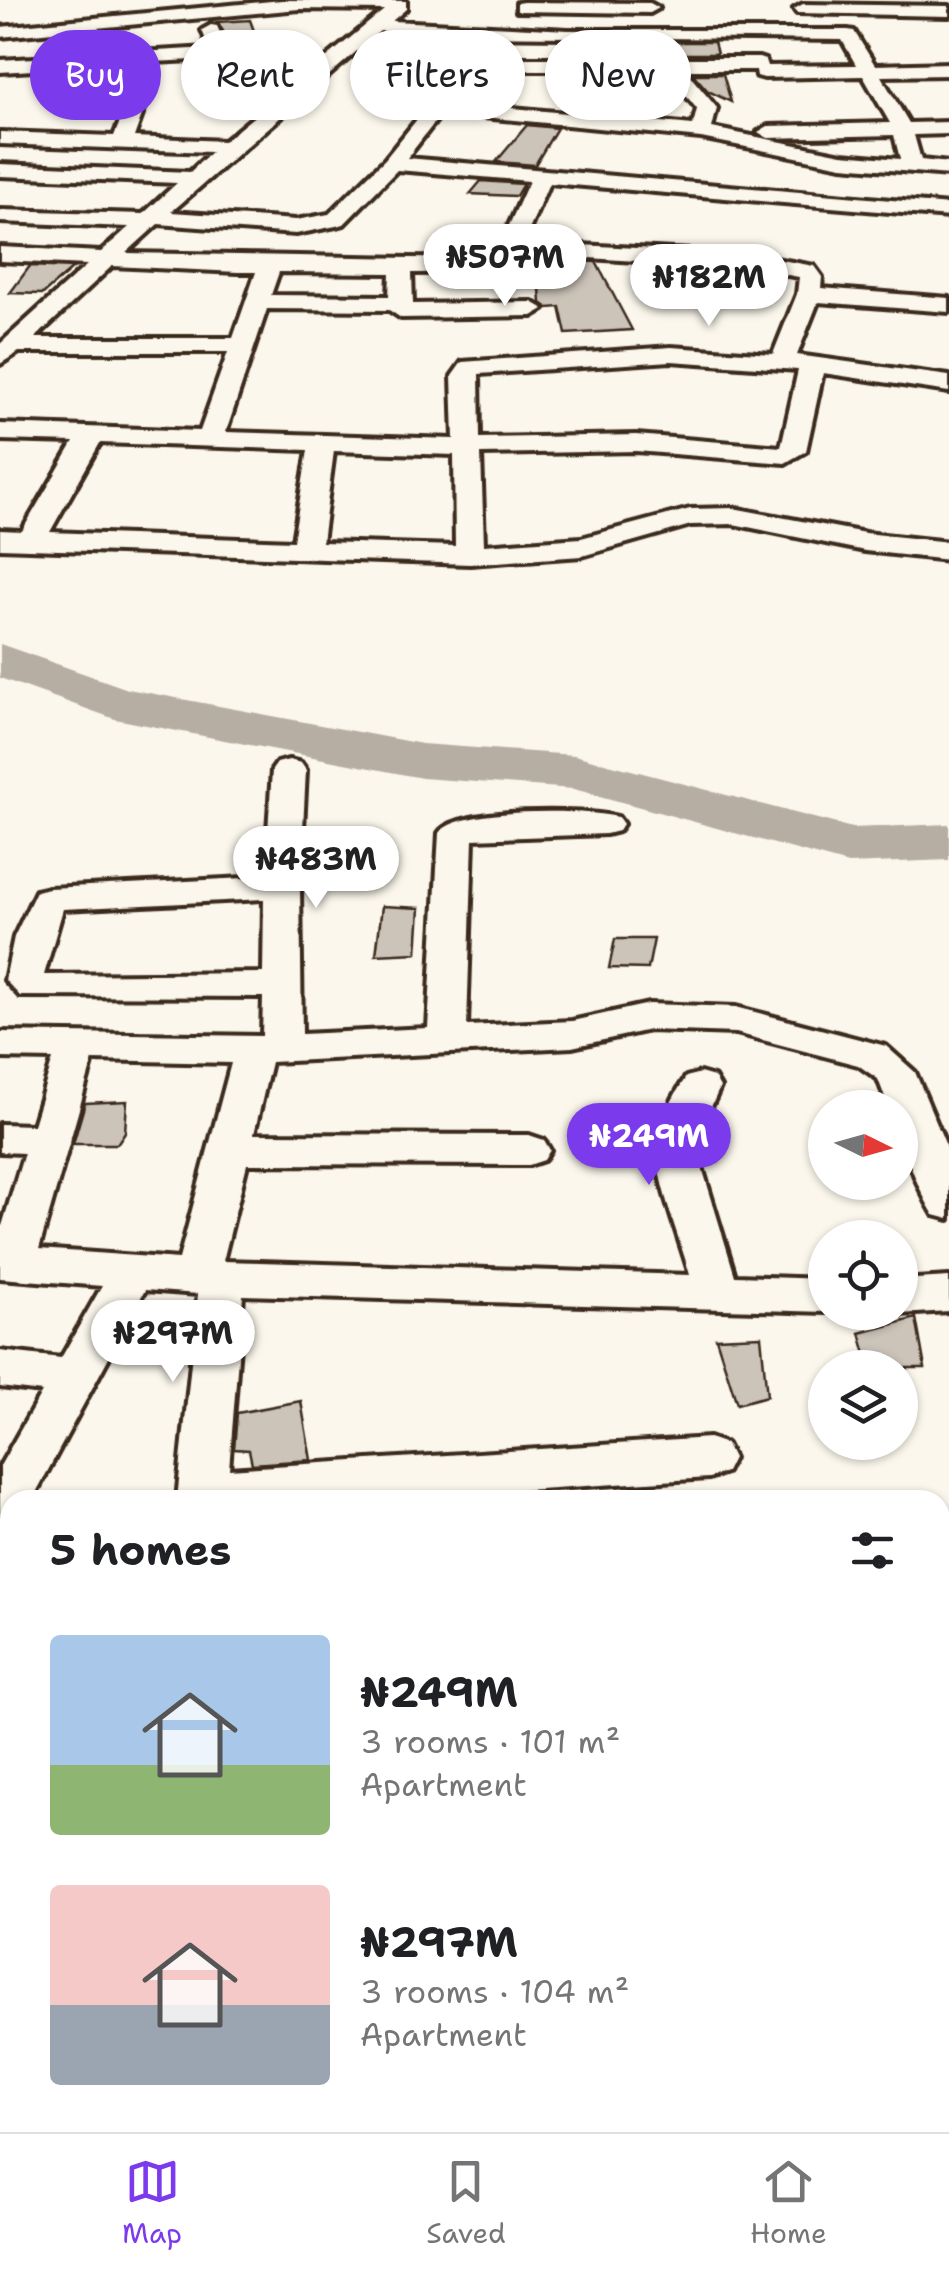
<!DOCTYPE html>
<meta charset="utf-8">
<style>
:root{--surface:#fff;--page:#f2f2f2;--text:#202124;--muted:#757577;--line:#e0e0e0;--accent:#7c3aed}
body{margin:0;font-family:"Shantell Sans",sans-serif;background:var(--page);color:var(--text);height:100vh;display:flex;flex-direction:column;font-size:38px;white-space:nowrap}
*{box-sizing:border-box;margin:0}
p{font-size:32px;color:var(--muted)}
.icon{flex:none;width:55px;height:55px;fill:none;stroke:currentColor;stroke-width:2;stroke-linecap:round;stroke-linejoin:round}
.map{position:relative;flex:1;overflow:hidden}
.details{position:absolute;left:0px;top:1490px;width:950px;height:642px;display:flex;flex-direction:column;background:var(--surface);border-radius:30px 30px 0 0;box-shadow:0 2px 8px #0004}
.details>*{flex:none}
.top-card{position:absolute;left:30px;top:30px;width:890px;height:90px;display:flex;gap:20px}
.needle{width:65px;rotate:95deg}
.buttons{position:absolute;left:808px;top:1090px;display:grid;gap:20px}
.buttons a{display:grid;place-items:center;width:110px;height:110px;border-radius:50%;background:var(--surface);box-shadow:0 2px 8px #0004;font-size:50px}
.price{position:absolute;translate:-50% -85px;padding:0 22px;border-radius:35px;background:#fff;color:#222;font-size:32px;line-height:65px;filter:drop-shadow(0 2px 5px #0008)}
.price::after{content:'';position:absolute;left:50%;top:60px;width:30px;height:22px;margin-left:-15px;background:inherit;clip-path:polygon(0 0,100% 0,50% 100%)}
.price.current{background:var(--accent);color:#fff}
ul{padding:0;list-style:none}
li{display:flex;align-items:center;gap:30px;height:250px;padding:0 50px}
li span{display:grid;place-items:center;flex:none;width:280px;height:200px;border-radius:10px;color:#555}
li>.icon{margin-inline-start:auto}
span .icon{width:120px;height:120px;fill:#fffc;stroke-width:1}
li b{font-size:42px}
h2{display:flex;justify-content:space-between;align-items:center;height:120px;padding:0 50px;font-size:42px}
.chip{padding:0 35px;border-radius:45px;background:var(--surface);box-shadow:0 2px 8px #0004;font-size:35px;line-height:90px}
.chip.current{background:var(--accent);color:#fff}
.tabs{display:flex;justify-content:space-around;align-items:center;height:140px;border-top:2px solid var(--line);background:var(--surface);font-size:28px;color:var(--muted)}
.tabs a{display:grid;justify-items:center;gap:5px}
.tabs .current{color:var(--accent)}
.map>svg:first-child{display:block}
</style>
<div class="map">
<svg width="949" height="2132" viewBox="0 0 949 2132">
<rect width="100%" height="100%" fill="#fbf7ec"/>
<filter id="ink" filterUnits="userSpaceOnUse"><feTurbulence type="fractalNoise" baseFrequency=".01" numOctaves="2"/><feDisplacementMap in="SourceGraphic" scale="20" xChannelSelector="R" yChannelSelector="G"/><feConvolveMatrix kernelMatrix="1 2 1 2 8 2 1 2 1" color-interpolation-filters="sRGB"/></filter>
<g filter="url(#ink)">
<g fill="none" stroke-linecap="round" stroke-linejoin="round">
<polygon fill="#b6aea2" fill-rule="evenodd" points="0,644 128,689 422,744 574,755 852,828 949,824 949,860 848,864 574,789 422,778 115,719 0,678"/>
</g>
<g fill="#ccc4b9" stroke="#3b2a1e" stroke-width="2.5">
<polygon points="250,20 265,61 241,59 217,22"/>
<polygon points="659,42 714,42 717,54 661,54"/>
<polygon points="407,56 433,56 419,100 379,93"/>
<polygon points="693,74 723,74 731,102 708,91"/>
<polygon points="527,125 557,128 535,165 496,162"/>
<polygon points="481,181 523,184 516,196 470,194"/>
<polygon points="538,259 596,262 632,330 566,334 560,307 548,308 541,303"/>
<polygon points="30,266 73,268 43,294 10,293"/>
<polygon points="382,906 420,908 417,953 376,955"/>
<polygon points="615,939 654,939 648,969 609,968"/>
<polygon points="127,1101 125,1132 117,1144 73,1144 85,1103"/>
<polygon points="916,1318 925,1368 870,1368 860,1333"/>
<polygon points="761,1336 767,1396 737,1404 716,1338"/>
<polygon points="301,1401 311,1460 252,1464 249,1450 234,1449 237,1413"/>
</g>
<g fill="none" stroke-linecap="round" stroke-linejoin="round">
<defs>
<g id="street">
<path d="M282,0L406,1V9L392,21L568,30H848L854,31L875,65L949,63V75L881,76L909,123L949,122V134L914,135L921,160L949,163V175L842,166L701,138L442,113L407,158L949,205V217L549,183L524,242L748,254L814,266L822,277L821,288L949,298V312L818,302L797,355L949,376V392L823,373L806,451L785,463L636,451L481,454L484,545L581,538L690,509L733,508L865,533L949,542V560L865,551L733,524L691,525L582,556L470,564L0,548V530L22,531L74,442L0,440V424L200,431L228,352H19L0,364V344L87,265L0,261V247L101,252L129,227L0,222V210L143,214L177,183L0,176V164L190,172L211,152L0,144V132L114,136L133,90L135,64L0,72V60L209,48L202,30L211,25L217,26L228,51L248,72L304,76L384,10L299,9L0,37V27ZM380,31L457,35L443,87L385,159L329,214L296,220L171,212ZM475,36L842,40L856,65L767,66L765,60L759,58H469ZM215,59L236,81L291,86L224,141L134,137L151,90L153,62ZM466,70H665L697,109L693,125L450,102L461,88ZM685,70H756L757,76L764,78L863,76L890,123L768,126L758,132L768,138L894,135L900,159L842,154L712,128L717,108ZM397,170L529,181L501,243L509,253L748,268L799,277L797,294L773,354L671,347L462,362L452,376L454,439L226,432L267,309L389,310L401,318L532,316L544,309L532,302L413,304L412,273L535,272V262L527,260L126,253L158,224L296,234L336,226L344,224ZM112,266L238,272H256L233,338H35ZM279,272L390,273L389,296L271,295ZM671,361L798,370L781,447L636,435L480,438L479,374ZM100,443L308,450L293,541L50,532ZM334,451L454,455L455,546L322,542Z"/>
<polygon points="523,2 650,3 659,8 650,13 517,11 517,3"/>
<polygon points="803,4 949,6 949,16 797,13 794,9"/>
<path d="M289,760L301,763L306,770L300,887L302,1034L428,1028L439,833C457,807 587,809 618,817L623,824L618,831L606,834L473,839L467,1026L572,1021L649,1004L736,1007L886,1046L915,1072L949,1153V1219L934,1215C915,1183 900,1144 900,1108H889L878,1079L858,1065L736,1033L649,1030L572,1047L271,1062L254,1134L529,1135L544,1140L550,1150L544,1160L529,1165L247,1164L223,1261L690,1275C682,1245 656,1179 657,1151C657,1125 672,1099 686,1077L700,1073L714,1077L720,1087L703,1125L698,1154L735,1276L825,1279L826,1312L243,1295L229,1469L709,1438L726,1444L733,1458L726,1472L709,1478L372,1500H177L198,1294L145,1290L32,1500H10V1529L0,1533V1466L42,1392L0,1387V1351L61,1358L102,1286L0,1278V1233L24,1153L0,1152V1124L33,1125L53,1059L0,1058V1032L262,1036L263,997L20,996L5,980L14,937L36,891L49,888L265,877L272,770L277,763ZM264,899L263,973L44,975L63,909ZM93,1060L231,1063L179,1259L39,1249Z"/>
<polygon points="949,1277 949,1311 900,1314 895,1312 900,1312 900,1280"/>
<polygon points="949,1520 949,1562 940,1563 940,1521"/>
<polygon points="0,1577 10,1579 10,1623 0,1621"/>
<polygon points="940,1699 949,1700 949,1750 940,1749"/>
<polygon points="0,1867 10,1868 10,1924 0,1923"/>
<polygon points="412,2122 474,2122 474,2132 410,2132"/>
</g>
</defs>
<use href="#street" stroke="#3b2a1e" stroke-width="8"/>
<use href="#street" fill="#fbf7ec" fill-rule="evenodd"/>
</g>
</g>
</svg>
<div class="buttons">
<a><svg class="needle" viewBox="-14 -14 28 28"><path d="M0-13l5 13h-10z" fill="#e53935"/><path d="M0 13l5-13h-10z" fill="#757577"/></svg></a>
<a><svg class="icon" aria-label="locate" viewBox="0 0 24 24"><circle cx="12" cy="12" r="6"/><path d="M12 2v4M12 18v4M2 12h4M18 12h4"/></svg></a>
<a><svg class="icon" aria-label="layers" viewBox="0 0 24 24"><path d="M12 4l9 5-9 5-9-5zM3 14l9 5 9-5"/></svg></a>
</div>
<b class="price" style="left:505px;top:309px">₦507M</b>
<b class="price" style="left:709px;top:329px">₦182M</b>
<b class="price" style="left:316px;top:911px">₦483M</b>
<b class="price current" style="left:649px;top:1188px">₦249M</b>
<b class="price" style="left:173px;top:1385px">₦297M</b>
<div class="top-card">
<a class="chip current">Buy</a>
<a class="chip">Rent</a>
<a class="chip">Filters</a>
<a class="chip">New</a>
</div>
<section class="details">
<h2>5 homes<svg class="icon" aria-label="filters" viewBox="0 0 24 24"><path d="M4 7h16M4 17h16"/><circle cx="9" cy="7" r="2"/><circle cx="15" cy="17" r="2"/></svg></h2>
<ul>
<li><span style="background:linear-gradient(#a9c7e8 65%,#8fb573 0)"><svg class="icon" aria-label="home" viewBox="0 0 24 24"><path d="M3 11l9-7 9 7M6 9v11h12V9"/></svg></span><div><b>₦249M</b><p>3 rooms · 101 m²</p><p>Apartment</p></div></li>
<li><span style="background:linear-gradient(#f6c9c9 60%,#9aa5b1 0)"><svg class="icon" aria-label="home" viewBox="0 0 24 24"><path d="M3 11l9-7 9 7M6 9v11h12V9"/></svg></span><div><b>₦297M</b><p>3 rooms · 104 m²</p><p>Apartment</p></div></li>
</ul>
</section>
</div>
<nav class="tabs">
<a class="current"><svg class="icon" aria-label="map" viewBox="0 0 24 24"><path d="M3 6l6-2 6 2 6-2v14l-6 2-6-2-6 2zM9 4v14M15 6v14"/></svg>Map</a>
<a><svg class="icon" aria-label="saved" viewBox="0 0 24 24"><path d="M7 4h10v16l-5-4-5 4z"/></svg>Saved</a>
<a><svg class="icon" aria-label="home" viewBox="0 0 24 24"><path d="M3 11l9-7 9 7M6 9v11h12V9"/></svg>Home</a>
</nav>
